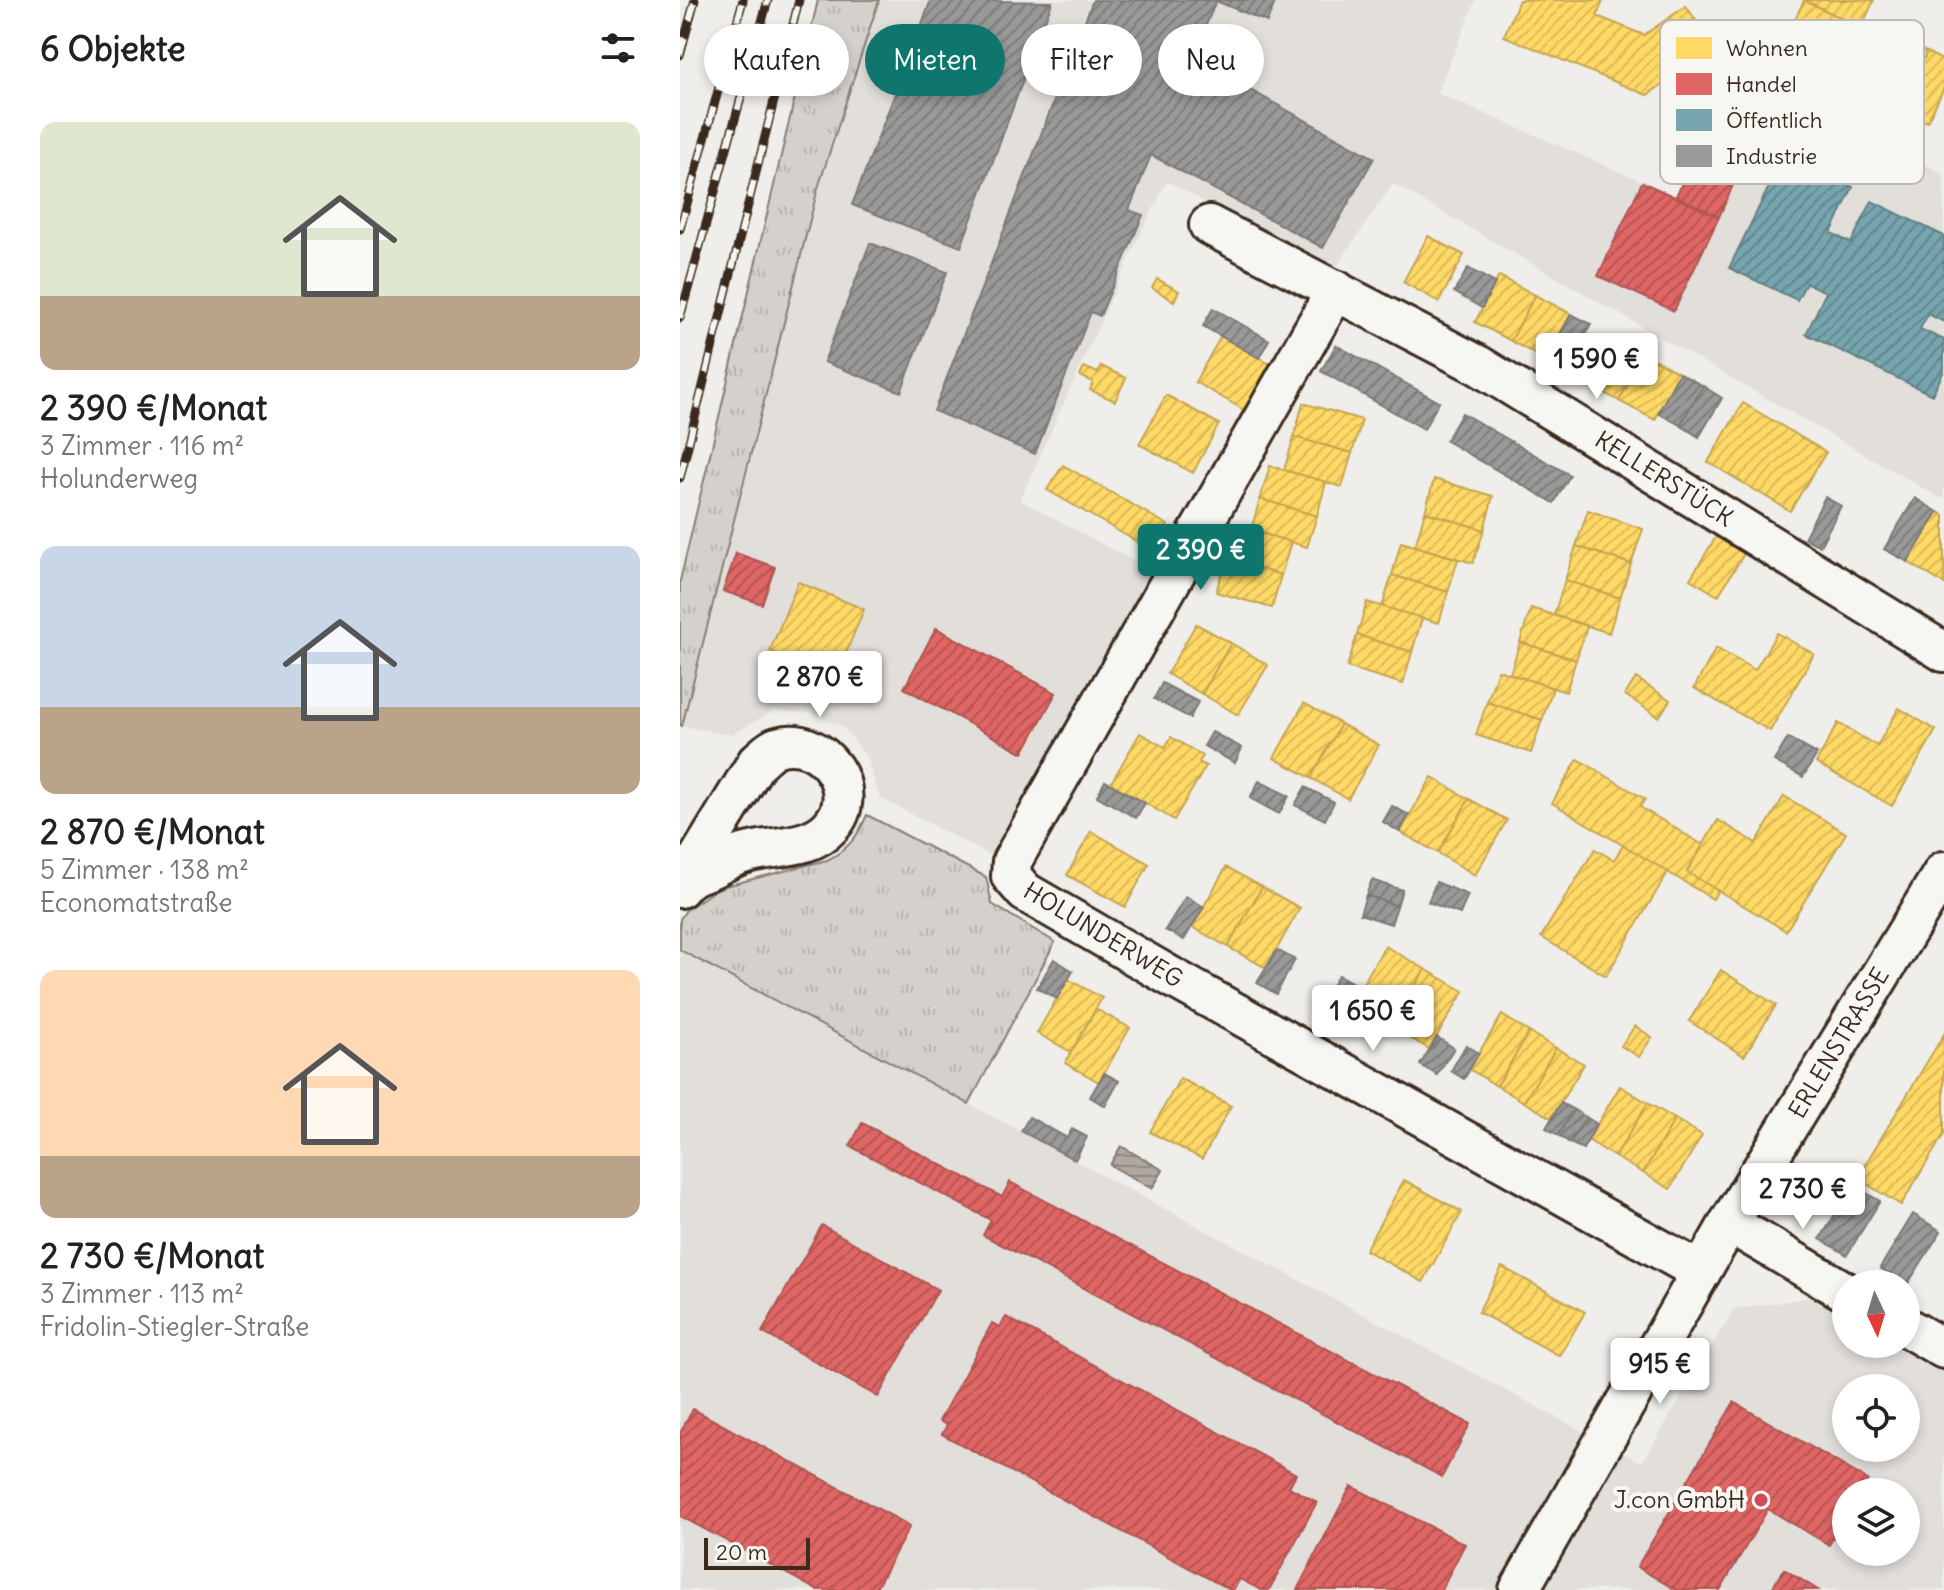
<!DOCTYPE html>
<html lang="de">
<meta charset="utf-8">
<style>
:root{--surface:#fff;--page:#f6f6f6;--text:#222;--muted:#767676;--accent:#0f766e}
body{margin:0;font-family:Delius,sans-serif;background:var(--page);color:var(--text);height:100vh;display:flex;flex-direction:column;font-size:30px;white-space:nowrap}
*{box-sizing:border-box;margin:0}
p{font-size:26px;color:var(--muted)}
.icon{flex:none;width:44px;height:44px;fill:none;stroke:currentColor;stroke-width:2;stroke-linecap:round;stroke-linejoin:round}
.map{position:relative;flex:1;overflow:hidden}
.details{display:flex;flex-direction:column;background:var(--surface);width:680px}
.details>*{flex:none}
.hud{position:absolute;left:24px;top:24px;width:760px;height:72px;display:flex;gap:16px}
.needle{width:52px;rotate:176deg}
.fabs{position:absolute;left:1152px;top:1270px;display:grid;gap:16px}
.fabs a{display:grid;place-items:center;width:88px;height:88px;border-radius:50%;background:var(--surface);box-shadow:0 4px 12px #0003;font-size:40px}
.scale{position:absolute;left:24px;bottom:20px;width:106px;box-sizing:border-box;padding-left:8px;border:4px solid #3b2a1e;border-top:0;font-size:22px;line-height:28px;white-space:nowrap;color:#3b2a1e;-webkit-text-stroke:6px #f6f6f2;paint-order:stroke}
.price{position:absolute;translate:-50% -68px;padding:0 18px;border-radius:8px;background:#fff;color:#222;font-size:26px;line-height:52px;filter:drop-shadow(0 2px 4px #0008)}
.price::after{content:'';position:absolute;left:50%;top:48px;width:24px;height:18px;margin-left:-12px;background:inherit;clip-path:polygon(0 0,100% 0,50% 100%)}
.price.current{background:var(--accent);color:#fff}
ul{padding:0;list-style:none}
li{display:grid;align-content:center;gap:16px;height:424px;padding:0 40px}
li span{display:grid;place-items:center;height:248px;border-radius:16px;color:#555}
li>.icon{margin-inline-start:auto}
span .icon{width:144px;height:144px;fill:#fffc;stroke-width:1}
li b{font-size:34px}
h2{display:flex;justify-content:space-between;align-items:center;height:96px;padding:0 40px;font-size:34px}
.pill{padding:0 28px;border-radius:36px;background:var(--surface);box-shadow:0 4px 12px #0003;font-size:28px;line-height:72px}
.pill.current{background:var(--accent);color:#fff}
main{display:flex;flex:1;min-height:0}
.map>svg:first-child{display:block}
</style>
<main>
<section class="details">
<h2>6 Objekte<svg class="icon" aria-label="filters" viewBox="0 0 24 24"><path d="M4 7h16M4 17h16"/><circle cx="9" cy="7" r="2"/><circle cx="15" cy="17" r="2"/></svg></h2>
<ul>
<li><span style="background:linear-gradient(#dfe7d0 70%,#b9a48a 0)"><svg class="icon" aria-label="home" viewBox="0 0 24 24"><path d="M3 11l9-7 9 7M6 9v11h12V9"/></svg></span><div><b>2 390 €/Monat</b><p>3 Zimmer · 116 m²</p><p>Holunderweg</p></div></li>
<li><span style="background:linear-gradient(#c9d6e8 65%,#b9a48a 0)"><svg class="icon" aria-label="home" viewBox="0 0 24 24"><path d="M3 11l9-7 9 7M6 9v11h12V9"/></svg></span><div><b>2 870 €/Monat</b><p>5 Zimmer · 138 m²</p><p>Economatstraße</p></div></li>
<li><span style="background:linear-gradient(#ffd9b3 75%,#b9a48a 0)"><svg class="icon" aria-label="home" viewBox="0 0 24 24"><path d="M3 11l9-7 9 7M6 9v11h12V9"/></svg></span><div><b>2 730 €/Monat</b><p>3 Zimmer · 113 m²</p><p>Fridolin-Stiegler-Straße</p></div></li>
</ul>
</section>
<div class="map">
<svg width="1264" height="1590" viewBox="0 0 1264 1590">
<defs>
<pattern id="grass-tufts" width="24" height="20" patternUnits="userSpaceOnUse" patternTransform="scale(2)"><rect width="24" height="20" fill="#d4d1cc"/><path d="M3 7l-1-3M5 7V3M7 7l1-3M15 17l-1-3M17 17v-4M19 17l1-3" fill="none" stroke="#b7b4af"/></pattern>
<pattern id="water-rules" width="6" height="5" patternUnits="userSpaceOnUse" patternTransform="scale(2)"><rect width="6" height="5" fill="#afa8a1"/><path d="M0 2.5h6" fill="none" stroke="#908983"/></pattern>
<pattern id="homes-hatch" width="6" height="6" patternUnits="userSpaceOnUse" patternTransform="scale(2)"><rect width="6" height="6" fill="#ffd966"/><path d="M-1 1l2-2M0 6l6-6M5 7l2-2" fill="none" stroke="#dbba58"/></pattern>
<pattern id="shops-hatch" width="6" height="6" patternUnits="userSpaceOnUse" patternTransform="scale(2)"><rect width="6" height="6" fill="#e06666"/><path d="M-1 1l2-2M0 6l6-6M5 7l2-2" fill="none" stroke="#b75453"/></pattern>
<pattern id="public-hatch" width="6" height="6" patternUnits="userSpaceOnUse" patternTransform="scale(2)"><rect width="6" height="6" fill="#76a5af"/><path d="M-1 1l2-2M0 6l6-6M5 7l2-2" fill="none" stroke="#62878e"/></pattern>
<pattern id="industry-hatch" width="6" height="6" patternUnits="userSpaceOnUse" patternTransform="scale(2)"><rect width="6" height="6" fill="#999"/><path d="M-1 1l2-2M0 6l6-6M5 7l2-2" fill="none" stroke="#7e7d7c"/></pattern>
</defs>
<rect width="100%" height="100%" fill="#efeeea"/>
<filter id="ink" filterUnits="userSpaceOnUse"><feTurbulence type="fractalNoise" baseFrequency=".0125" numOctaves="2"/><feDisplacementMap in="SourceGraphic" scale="16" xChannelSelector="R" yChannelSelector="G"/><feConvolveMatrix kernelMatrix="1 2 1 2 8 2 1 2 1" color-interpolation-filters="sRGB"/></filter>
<g filter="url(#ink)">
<g fill="#e2dfdb" fill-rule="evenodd">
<polygon points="199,0 796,0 757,93 996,196 1054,67 1264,174 1264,496 1262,499 713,184 652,273 487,181 454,248 340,500 478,574 317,859 200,798 186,756 164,728 132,713 93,711 51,735 2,726 138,188"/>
<path d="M0,950L962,1463L1054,1309L1134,1297L1166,1315V1344H1217L1264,1371V1590H0ZM1166,1388H1226V1448H1166ZM1166,1492H1226V1552H1166Z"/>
</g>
<g fill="url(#grass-tufts)" stroke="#887e75" stroke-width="2">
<polygon points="138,0 199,0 138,188 2,726 0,725 0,581"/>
<path d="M187,815L306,877L312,904L375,942L289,1104L0,950V919L6,910L38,888L147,860C168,850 178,836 187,815Z"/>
</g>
<polygon fill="url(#water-rules)" stroke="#81766d" stroke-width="2" points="441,1146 483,1170 472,1189 430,1165"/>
<g fill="url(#homes-hatch)" stroke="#c4a450" stroke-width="2">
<polygon points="839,0 920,0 923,1 917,16 964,35 1006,6 1035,48 967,95 824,36"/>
<polygon points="1124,0 1194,0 1181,28"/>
<polygon points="1124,0 1181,28 1167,56 1111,28"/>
<polygon points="1219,40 1247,52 1220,109 1192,95"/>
<polygon points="1247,52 1264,61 1264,88 1247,122 1220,109"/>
<polygon points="748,236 784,255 759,302 723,282"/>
<polygon points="819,276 855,295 831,341 795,322"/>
<polygon points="477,279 499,291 494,301 472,288"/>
<polygon points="855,295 891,314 866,360 831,341"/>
<polygon points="541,336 590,364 564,410 515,382"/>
<polygon points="928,336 964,354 939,401 903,381"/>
<polygon points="964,354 999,373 975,420 939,401"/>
<polygon points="421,366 446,378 435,401 410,390 413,382 400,376 404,367 418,373"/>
<polygon points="486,395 539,424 513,473 459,444"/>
<polygon points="623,403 682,420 672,453 614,437"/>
<polygon points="1063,403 1146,452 1110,511 1028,462"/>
<polygon points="614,437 672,453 662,487 604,470"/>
<polygon points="383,465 488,525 473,551 367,490"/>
<polygon points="590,466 646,482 637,516 580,499"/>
<polygon points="754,479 813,496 804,530 745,512"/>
<polygon points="580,499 637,516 627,547 571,530"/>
<polygon points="908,510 963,529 951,564 896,546"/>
<polygon points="745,512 804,530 793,563 735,546"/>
<polygon points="1258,512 1264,515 1264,584 1228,562"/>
<polygon points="556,526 611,542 601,575 546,559"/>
<polygon points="1037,535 1065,552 1038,596 1010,579"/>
<polygon points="721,542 778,559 768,592 712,575"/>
<polygon points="896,546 951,564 940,598 885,580"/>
<polygon points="546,559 601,575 592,608 536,592"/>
<polygon points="712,575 768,592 759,623 702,607"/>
<polygon points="885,580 940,598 929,633 874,615"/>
<polygon points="118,582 184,609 156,678 90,651"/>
<polygon points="687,602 742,618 732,652 677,635"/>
<polygon points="851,608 907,626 896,660 840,642"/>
<polygon points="516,624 551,643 522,694 487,674"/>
<polygon points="1097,633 1134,654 1090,731 1014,688 1036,648 1075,670"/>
<polygon points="677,635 732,652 723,684 667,667"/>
<polygon points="840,642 896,660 886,692 830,674"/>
<polygon points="551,643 588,665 558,715 522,694"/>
<polygon points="818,670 873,688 862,720 807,702"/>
<polygon points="956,678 990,700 979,717 945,695"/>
<polygon points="807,702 862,720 851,753 796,735"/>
<polygon points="624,703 661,724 631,778 594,758"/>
<polygon points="1219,708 1256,730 1212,806 1136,763 1158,723 1197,746"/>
<polygon points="661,724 699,745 668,799 631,778"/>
<polygon points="460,733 485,747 491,737 523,756 519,762 526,766 494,820 431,783"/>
<polygon points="898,759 965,799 960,807 1023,845 1007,872 1038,890 1033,899 872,803"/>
<polygon points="752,777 789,799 758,853 720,832"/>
<polygon points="1104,796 1166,833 1106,931 1007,872 1038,820 1076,843"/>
<polygon points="789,799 827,820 795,875 758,853"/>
<polygon points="411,831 469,864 445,907 387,875"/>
<polygon points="943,845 988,872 926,976 861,937 915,849 934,860"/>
<polygon points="546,867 582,887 548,947 512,927"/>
<polygon points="582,887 620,908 586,968 548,947"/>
<polygon points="705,946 745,969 711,1027 671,1004"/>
<polygon points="745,969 784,991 749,1049 711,1027"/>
<polygon points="1041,970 1096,1005 1064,1056 1009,1021"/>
<polygon points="388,979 422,998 391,1052 357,1033"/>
<polygon points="416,1009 450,1028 419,1082 385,1063"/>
<polygon points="822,1015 849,1032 817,1086 789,1069"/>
<polygon points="955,1026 972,1037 959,1057 941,1046"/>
<polygon points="849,1032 876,1048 844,1102 817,1086"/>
<polygon points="1264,1034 1264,1134 1221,1205 1177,1178"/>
<polygon points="876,1048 904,1064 871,1118 844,1102"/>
<polygon points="500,1078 551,1106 522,1159 470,1132"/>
<polygon points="940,1086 968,1103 935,1157 908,1140"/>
<polygon points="968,1103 995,1119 963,1173 935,1157"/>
<polygon points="995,1119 1022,1135 990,1189 963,1173"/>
<polygon points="724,1180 782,1212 743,1282 685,1250"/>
<polygon points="822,1267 905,1312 880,1356 798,1312"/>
</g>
<g fill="url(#shops-hatch)" stroke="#ae5450" stroke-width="2">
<polygon points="1054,67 1096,88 1039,217 996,196"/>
<polygon points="962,182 1039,217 994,311 918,276"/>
<polygon points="56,553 95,567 82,604 43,591"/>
<polygon points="256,628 376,693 343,753 224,688"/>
<polygon points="182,1123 322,1197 330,1182 790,1424 762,1477 303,1235 311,1220 170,1146"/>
<polygon points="142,1225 258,1290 198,1397 82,1332"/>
<polygon points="326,1317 616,1474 609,1487 637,1502 589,1590 581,1590 560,1579 553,1590 550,1590 262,1434 267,1425 259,1421 312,1323 320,1327"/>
<polygon points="1054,1402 1188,1480 1181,1492 1166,1492 1166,1517 1149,1545 1088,1509 1040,1590 996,1590 957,1567"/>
<polygon points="13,1409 230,1526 195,1590 137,1590 0,1516 0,1433"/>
<polygon points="671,1486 785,1544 761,1590 617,1590"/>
<polygon points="1104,1569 1138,1590 1091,1590"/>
</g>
<polygon fill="url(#public-hatch)" stroke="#648084" stroke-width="2" points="1105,154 1173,187 1151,233 1171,243 1192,201 1264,236 1264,322 1248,314 1240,329 1264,340 1264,371 1252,395 1126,334 1146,292 1126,283 1117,300 1049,268"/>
<g fill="url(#industry-hatch)" stroke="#7d7874" stroke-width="2">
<polygon points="251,0 372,2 281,247 172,205"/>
<polygon points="413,0 596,0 587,22 536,1 512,58 694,158 643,248 471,155 449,210 463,215 420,316 411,312 355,454 254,411"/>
<polygon points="190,243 267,272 221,392 144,362"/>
<polygon points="788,268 815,283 802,308 774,292"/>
<polygon points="533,308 589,340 579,358 523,326"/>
<polygon points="891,314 911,324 886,371 866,360"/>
<polygon points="905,334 923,343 910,367 893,358"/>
<polygon points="656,345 759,402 744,429 641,371"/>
<polygon points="999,373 1023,386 1000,425 978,413"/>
<polygon points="1023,386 1042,398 1019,437 1000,425"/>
<polygon points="782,413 890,475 874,503 766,441"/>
<polygon points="1145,497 1161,506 1140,546 1124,538"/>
<polygon points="1235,498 1258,512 1228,562 1204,549"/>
<polygon points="482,683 518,702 510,718 474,699"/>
<polygon points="532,732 562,748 555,763 524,746"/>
<polygon points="1108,738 1137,754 1123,777 1094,761"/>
<polygon points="425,781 465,803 456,818 417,796"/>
<polygon points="579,781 609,796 599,814 570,798"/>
<polygon points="625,787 654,802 645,820 615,805"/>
<polygon points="712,806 729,815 720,832 703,822"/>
<polygon points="692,880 722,890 717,906 686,895"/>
<polygon points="756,882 788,895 780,914 748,902"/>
<polygon points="686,895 717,906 711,924 680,914"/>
<polygon points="506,896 524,907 504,940 485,930"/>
<polygon points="597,950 615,960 596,994 577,983"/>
<polygon points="374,959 393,971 377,999 357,988"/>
<polygon points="658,975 680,987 663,1018 641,1006"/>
<polygon points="757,1037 774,1048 757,1075 740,1065"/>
<polygon points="786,1045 799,1053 784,1079 771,1071"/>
<polygon points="424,1073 439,1081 425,1106 410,1097"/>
<polygon points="881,1103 894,1110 878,1135 866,1128"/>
<polygon points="894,1110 906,1117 890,1143 878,1135"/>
<polygon points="349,1117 387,1138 392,1129 407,1137 395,1160 341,1131"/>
<polygon points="906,1117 917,1124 903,1149 890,1143"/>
<polygon points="1173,1185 1200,1201 1167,1255 1140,1239"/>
<polygon points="1233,1214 1261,1231 1227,1285 1200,1268"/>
</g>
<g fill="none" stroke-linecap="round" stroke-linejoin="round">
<defs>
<g id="minor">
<polyline points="529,225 798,365 1264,652"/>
<polyline points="656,290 332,861 331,876 345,892 488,975 1021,1272"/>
<path d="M0,888C7,877 17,874 30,869C41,864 52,857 63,854C91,845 129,850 150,827C184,792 143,733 97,747C90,749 83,757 77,762L6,879"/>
<polyline points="1049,1223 1166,1292"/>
<polyline points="1226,1327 1264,1349"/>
<polyline points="839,1590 1049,1223 1264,871"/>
</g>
</defs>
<use href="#minor" stroke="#3b2a1e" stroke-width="44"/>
<use href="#minor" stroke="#f6f6f2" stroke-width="38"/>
<defs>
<g id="rail">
<polyline points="0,55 15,0"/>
<polyline points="0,229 63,0"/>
<polyline points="0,318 88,0"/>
<polyline points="0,478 119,0"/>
</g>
</defs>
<use href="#rail" stroke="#3b2a1e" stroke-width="9"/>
<use href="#rail" stroke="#f6f6f2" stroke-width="6" stroke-dasharray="18" stroke-linecap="butt"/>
</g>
</g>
<circle fill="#d1495b" stroke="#f6f6f2" stroke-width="3" cx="1081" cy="1500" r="8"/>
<g text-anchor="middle" stroke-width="8" stroke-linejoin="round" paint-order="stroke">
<g font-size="24" fill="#3b2a1e" stroke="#f6f6f2">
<text transform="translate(984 479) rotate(32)" y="8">KELLERSTÜCK</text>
<text transform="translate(423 935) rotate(31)" y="8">HOLUNDERWEG</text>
<text transform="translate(1159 1043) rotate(-59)" y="8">ERLENSTRASSE</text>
</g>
<g font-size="24" fill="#3b2a1e" stroke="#f6f6f2" text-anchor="end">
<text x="1065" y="1508">J.con GmbH</text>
</g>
</g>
<rect x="980" y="20" width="264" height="164" rx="12" fill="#f6f6f2" stroke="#beb9b2" stroke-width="2"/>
<rect x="996" y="37" width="36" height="22" fill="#ffd966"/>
<rect x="996" y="73" width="36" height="22" fill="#e06666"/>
<rect x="996" y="109" width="36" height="22" fill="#76a5af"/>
<rect x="996" y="145" width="36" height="22" fill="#999"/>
<g font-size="22" fill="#3b2a1e">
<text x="1046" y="56">Wohnen</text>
<text x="1046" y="92">Handel</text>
<text x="1046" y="128">Öffentlich</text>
<text x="1046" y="164">Industrie</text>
</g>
</svg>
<div class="fabs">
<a><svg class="needle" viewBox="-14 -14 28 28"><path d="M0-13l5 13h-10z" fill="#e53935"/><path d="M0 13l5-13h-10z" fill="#767676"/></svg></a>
<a><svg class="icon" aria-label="locate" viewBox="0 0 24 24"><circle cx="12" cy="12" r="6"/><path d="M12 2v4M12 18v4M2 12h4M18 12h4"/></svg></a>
<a><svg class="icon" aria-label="layers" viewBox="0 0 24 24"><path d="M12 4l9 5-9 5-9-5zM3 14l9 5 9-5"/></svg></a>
</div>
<div class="scale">20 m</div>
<b class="price" style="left:917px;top:401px">1 590 €</b>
<b class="price current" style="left:521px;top:592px">2 390 €</b>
<b class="price" style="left:140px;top:719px">2 870 €</b>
<b class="price" style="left:693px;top:1053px">1 650 €</b>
<b class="price" style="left:1123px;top:1231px">2 730 €</b>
<b class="price" style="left:980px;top:1406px">915 €</b>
<div class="hud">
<a class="pill">Kaufen</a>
<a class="pill current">Mieten</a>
<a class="pill">Filter</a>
<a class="pill">Neu</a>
</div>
</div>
</main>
